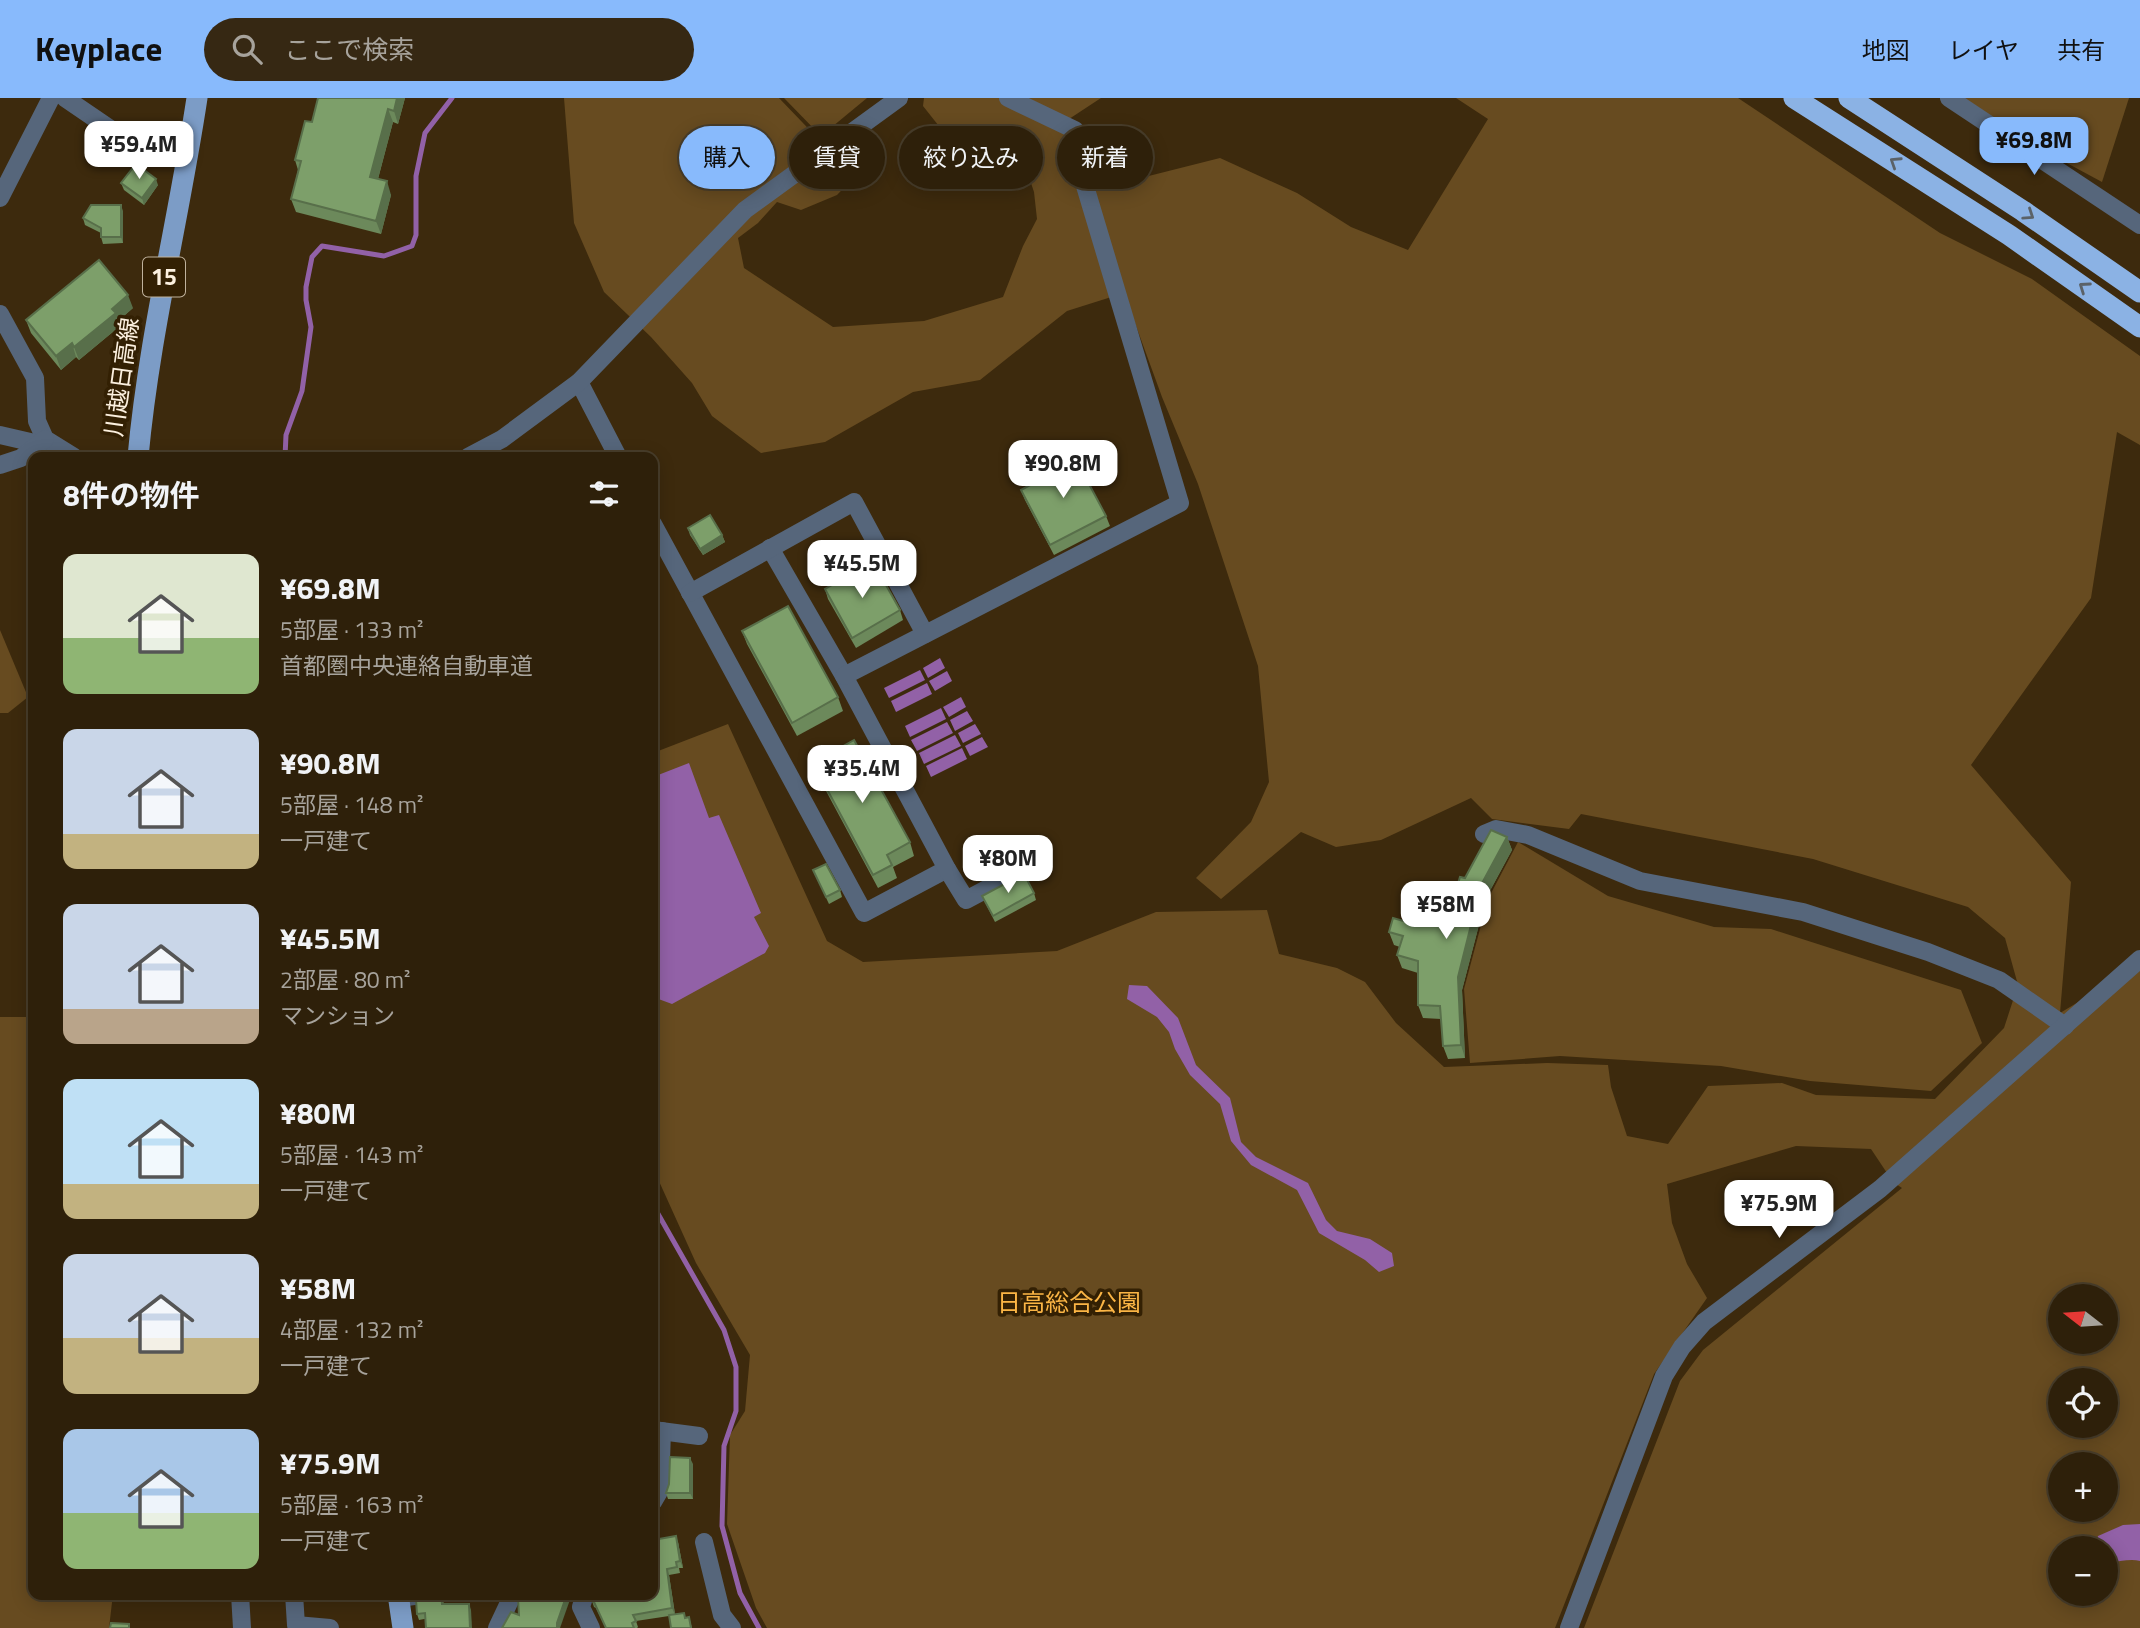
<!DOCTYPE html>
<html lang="ja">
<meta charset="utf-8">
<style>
:root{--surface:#2e200a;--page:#362813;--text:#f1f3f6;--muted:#a7a39c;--line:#493e2b;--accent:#88bafc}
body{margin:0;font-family:"Titillium Web","Noto Sans JP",sans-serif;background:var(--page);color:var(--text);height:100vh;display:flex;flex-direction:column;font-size:26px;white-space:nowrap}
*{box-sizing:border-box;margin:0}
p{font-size:23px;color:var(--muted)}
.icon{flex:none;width:38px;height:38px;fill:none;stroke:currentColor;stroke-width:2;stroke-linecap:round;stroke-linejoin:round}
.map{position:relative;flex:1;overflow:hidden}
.details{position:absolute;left:28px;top:354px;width:630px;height:1148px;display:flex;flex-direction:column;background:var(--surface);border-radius:14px;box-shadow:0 4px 18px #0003,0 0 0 2px var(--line)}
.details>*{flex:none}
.hud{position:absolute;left:679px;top:28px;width:665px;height:63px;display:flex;gap:14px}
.needle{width:46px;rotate:287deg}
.buttons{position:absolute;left:2048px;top:1186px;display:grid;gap:14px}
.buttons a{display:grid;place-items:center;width:70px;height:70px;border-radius:50%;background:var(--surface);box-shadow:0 4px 18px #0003,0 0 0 2px var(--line);font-size:35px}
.price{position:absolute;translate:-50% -60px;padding:0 16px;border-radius:14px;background:#fff;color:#222;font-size:23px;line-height:46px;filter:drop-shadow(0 2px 4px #0008)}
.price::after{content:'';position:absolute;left:50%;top:42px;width:21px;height:16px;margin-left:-10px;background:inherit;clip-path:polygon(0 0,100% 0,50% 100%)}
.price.active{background:var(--accent);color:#111}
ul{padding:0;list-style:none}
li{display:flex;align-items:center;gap:21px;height:175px;padding:0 35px}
li span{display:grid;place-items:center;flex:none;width:196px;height:140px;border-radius:14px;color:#555}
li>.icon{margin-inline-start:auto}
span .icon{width:84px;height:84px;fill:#fffc;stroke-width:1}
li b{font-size:30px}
h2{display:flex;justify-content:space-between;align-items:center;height:84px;padding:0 35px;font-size:30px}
.pill{padding:0 24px;border-radius:32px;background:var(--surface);box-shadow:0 4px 18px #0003,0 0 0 2px var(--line);font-size:24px;line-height:63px}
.pill.active{background:var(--accent);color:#111}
header{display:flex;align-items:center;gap:42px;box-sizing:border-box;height:98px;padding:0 35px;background:var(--accent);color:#111}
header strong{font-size:33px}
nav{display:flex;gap:38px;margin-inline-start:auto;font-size:24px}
.search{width:490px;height:63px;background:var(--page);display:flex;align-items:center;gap:18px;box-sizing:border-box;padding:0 24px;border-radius:38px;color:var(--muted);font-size:26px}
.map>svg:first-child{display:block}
</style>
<header>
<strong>Keyplace</strong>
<div class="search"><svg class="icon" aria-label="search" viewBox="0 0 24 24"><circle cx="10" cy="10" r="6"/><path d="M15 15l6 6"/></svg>ここで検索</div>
<nav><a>地図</a><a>レイヤ</a><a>共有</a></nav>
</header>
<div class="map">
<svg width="2140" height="1530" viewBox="0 0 2140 1530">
<rect width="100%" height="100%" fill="#3d2a0d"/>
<g fill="#674b20" fill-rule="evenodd">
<path d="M564,0H779L827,50L859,46L862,71L837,97L801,112L777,104L758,125L738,140L744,170L833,229L924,223L1003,199L1023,148L1037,121L1034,94L1027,73L982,49L946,37L923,8L924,0H1101L1066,23L1068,76L1077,91L1113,87L1220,60L1297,95L1351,129L1408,152L1488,21L1456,0H1738L1940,135L2032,181L2140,258V347L2117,334L2091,500L1971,667L2071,784L2060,915L2140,867V1530H1584L1680,1283L1703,1252L1902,1090L1893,1084L1871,1051L1796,1048L1667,1086L1672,1125L1687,1166L1707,1200L1654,1276L1555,1530H767L756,1510L727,1426L730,1337L745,1313L750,1257L696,1165L653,1070V655L728,626L827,843L863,864L1057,853L1156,814L1267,812L1279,856L1337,870L1365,884L1396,925L1444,969L1547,965L1608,967L1611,989L1627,1038L1668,1046L1708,988L1782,985L1816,997L1935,1001L2004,930L2018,887L2005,840L1968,809L1813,761L1581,716L1569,731L1492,721L1471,700L1381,742L1336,749L1301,734L1221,801L1196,780L1251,724L1269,684L1258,568L1198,386L1162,299L1124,195L1067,213L980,282L913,294L825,344L761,355L712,318L692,285L651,239L604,194L574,125ZM2060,1199H2105V1244H2060ZM2060,1283H2105V1328H2060ZM2060,1367H2105V1412H2060ZM2060,1451H2105V1496H2060Z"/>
<polygon points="784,0 867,0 821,38"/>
<polygon points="1959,0 2129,0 2102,84 2000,29"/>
<polygon points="0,532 28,599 8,615 0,615"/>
<polygon points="1518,744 1608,798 1714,829 1771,831 1961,892 1982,945 1931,993 1810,983 1721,968 1560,958 1470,965 1464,891 1488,801"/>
<polygon points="0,919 33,919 33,1496 113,1496 109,1530 0,1530"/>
</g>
<g fill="#9261a7">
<polygon points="940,560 945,570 928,580 923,570"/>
<polygon points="920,572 925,582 889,600 884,590"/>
<polygon points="947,573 952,583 935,593 929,583"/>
<polygon points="927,585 932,596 896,614 891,603"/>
<polygon points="961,599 966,609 949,619 943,609"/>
<polygon points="941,610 946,621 910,639 905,628"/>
<polygon points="967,613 973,623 955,633 950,622"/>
<polygon points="947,624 953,635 917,653 911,642"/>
<polygon points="975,626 981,636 963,645 958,635"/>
<polygon points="955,637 961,648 924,666 919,655"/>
<polygon points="982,639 988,649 970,658 965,648"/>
<polygon points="962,650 967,661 931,679 926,668"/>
<polygon points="689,665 709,720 719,717 761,815 754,819 769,848 765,855 672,906 653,899 653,679"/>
<polygon points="1129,887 1147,888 1178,920 1196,967 1230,1000 1241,1044 1256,1059 1308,1085 1326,1122 1337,1133 1370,1141 1392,1155 1394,1168 1379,1174 1365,1162 1319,1135 1297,1092 1251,1067 1231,1043 1220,1006 1190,977 1175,951 1169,934 1157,919 1127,901"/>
<path d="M2140,1426V1463C2129,1460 2117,1465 2105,1464V1451H2093L2098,1438L2123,1427Z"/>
</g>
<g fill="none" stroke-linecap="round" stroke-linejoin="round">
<g stroke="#9261a7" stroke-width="5">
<polyline points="285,359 286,337 302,293 311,229 306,202 306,189 312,159 322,148 384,158 412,148 416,137 416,78 425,35 452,0"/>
<polyline points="653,1107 724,1232 736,1269 736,1313 724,1348 722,1428 740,1495 759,1530"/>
</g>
<g stroke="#56667b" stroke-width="18">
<polyline points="65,0 125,41 160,52 188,56"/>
<polyline points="1949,0 2140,127"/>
<polyline points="0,100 51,0"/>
<polyline points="0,216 35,280 37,323 45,341 74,359"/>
<polyline points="579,284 618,359"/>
<polyline points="0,337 39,346"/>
<polyline points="468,359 502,341 579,284 745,112 899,0"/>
<polyline points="0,367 21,360 45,341"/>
<polyline points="653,426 864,815 947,771"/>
<polyline points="770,450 844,578 947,771 966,802 1013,777"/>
<polyline points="690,495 854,404 925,536"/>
<polyline points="844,578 1180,405 1085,88 1075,32 1008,0"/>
<polyline points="1484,736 1496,731 1528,737 1640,783 1803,814 1928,854 1999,882 2065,928"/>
<polyline points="653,1332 699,1338"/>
<polyline points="653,1404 660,1392 662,1333"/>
<polyline points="704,1444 722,1517 732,1530"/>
<polyline points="240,1496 242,1530"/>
<polyline points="294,1496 296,1527 330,1530"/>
<polyline points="585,1496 581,1509 591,1530"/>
<polyline points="399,1500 429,1496"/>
<polyline points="497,1530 513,1496"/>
<polyline points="1569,1530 1664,1278 1682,1249 1704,1224 1880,1091 2140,861"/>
</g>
<g stroke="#7c9cc6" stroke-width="21">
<path d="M138,359C149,238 179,120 197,0"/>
<polyline points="398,1496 403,1530"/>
</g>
<g stroke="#8bb2e4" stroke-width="21">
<polyline points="1794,0 2009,137 2140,229"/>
<polyline points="1849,0 2023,113 2140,194"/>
</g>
</g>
<g fill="#6c895b">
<polygon points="318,0 405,0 398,26 393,24 378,81 391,97 381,136 296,114 291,101 298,72 295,62 312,24"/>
<polygon points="121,85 158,87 144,107 124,92"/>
<polygon points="123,113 123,145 103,146 101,139 101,135 85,127 83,120"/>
<polygon points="133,210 118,223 120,228 79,262 76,259 61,272 31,235 26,222"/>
<polygon points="1050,366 1106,418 1110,428 1054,457 1025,402 1021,392 1053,375"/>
<polygon points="688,430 722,437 725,444 703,457 690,437"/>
<polygon points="825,491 900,512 903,522 856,550 828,501"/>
<polygon points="742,533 838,599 843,613 797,638 747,546"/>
<polygon points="813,665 910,744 914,758 893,769 897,780 878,790 818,678"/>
<polygon points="1507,739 1512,752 1486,800 1462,892 1465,960 1448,961 1443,948 1441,921 1423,920 1418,907 1418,875 1402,870 1397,857 1400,849 1394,847 1389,834 1407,824 1449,815 1465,780"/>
<polygon points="813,772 840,792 842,799 829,806"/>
<polygon points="1034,795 1036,802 995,824 982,798"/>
<polygon points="693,1366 693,1401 668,1401 666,1395"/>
<polygon points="678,1444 683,1470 679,1470 680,1475 669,1477 675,1516 686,1520 689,1519 692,1530 671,1530 669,1518 636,1523 638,1529 637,1530 606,1530 596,1510 594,1509 592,1503"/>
<polygon points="441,1496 444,1506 471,1512 419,1522 417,1516"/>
</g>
<g fill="#586f4a">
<polygon points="397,0 405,0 398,26 394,13"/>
<polygon points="388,11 393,24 375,92 370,79"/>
<polygon points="156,81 158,87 144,107 142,100"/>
<polygon points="387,83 391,97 381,136 376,123"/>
<polygon points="121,107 123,113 123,145 121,139"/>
<polygon points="128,197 133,210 118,223 120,228 79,262 74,249 112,211"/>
<polygon points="72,245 76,259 61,272 56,258"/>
<polygon points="722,437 725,444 703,457 700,451"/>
<polygon points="1507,739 1512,752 1486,800 1462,892 1465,960 1461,947 1458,879 1481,787"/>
<polygon points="690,1360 693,1366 693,1401 690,1395"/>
<polygon points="676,1438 678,1444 683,1470 680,1463"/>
<polygon points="667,1471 669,1477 675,1517 672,1510"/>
<polygon points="567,1496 572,1496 560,1530 557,1530 557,1525"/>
<polygon points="469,1506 471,1512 472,1530 470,1530"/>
</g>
<g fill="#7d9f6a" stroke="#586f4a" stroke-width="2">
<polygon points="318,0 397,0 394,13 388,11 370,79 387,83 376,123 291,101 301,63 295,62 305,23 312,24"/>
<polygon points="136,66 156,81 142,100 121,85"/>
<polygon points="91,107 121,107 121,139 101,139 101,130 83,120"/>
<polygon points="99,162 128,197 112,211 116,215 74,249 72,245 56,258 26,222"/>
<polygon points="1072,354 1106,418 1050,447 1021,392 1054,374 1050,366"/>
<polygon points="710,417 722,437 700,451 688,430"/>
<polygon points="873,464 900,512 852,540 825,491"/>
<polygon points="788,508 838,599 792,625 742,533"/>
<polygon points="854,642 910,744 887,757 892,767 873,777 813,665"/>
<polygon points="1491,732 1507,739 1481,787 1458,879 1461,947 1443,948 1440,908 1418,907 1418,863 1397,857 1403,838 1389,834 1393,820 1407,824 1412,805 1449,815 1460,779 1465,780"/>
<polygon points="826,766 840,792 826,799 813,772"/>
<polygon points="1023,774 1034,795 993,818 982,798 1016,780"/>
<polygon points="670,1359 690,1360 690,1395 666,1395 669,1386"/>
<polygon points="676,1438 680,1463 676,1464 677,1469 667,1471 672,1510 633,1517 636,1523 632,1525 634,1530 606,1530 594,1504 592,1503 593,1496 653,1496 653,1442"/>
<polygon points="441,1496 442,1506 469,1506 470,1530 426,1530 425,1515 417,1516 416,1502"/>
<polygon points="519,1496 567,1496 557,1525 557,1530 502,1530 511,1514 519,1517 518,1500"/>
<polygon points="684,1515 685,1520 689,1519 691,1530 671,1530 669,1517"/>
<polygon points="111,1525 129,1526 129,1530 110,1530"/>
</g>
<defs><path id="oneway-chevron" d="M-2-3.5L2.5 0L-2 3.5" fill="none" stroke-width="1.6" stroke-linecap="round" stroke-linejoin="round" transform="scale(1.75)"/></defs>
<g stroke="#5b6268">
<use href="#oneway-chevron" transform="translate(1895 64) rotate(-147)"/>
<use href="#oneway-chevron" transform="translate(2029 117) rotate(34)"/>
<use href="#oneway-chevron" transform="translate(2084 189) rotate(-145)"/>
</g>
<g text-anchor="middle" stroke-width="7" stroke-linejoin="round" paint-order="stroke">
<rect fill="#332003" stroke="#c0b29d" stroke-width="2" x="143" y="159.5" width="42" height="39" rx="5"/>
<g font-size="23" font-weight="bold" fill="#fcf0df">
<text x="164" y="187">15</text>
</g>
<g font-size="24" fill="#fcf0df" stroke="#332003">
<text transform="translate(122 279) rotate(-82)" y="8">川越日高線</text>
</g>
<g font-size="24" fill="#fbb545" stroke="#332003">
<text x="1069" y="1213">日高総合公園</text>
</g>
</g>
</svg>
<div class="buttons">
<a><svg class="needle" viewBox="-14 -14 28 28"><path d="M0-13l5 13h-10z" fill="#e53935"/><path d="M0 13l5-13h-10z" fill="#a7a39c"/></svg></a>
<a><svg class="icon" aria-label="locate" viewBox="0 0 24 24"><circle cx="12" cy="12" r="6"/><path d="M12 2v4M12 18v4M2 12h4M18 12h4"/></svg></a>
<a>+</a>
<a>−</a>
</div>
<b class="price active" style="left:2034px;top:79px">¥69.8M</b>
<b class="price" style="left:139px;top:83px">¥59.4M</b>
<b class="price" style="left:1063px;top:402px">¥90.8M</b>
<b class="price" style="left:862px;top:502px">¥45.5M</b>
<b class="price" style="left:862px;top:707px">¥35.4M</b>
<b class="price" style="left:1008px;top:797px">¥80M</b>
<b class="price" style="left:1446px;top:843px">¥58M</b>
<b class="price" style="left:1779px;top:1142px">¥75.9M</b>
<div class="hud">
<a class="pill active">購入</a>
<a class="pill">賃貸</a>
<a class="pill">絞り込み</a>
<a class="pill">新着</a>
</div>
<section class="details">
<h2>8件の物件<svg class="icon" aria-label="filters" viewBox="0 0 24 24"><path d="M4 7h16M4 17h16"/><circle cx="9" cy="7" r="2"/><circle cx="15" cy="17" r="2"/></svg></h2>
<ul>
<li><span style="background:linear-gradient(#dfe7d0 60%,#8fb573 0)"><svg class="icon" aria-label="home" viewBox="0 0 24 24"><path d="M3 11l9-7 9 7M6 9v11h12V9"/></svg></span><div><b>¥69.8M</b><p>5部屋 · 133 m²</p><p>首都圏中央連絡自動車道</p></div></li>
<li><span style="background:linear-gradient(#c9d6e8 75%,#c2b280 0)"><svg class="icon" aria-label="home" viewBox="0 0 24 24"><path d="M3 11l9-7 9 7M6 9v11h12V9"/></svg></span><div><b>¥90.8M</b><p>5部屋 · 148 m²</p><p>一戸建て</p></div></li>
<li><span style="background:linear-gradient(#c9d6e8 75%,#b9a48a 0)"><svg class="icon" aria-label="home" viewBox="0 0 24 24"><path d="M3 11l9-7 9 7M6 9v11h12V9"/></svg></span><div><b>¥45.5M</b><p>2部屋 · 80 m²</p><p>マンション</p></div></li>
<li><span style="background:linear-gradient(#bfe0f5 75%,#c2b280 0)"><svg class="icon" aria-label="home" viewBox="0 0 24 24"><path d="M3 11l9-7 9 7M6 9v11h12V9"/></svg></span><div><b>¥80M</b><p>5部屋 · 143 m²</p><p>一戸建て</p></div></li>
<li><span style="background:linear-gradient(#c9d6e8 60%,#c2b280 0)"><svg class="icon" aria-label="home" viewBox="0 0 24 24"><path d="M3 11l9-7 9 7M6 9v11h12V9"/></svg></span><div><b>¥58M</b><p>4部屋 · 132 m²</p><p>一戸建て</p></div></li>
<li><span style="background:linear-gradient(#a9c7e8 60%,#8fb573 0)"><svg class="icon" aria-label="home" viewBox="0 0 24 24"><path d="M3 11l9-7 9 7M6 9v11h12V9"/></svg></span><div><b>¥75.9M</b><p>5部屋 · 163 m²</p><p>一戸建て</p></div></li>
</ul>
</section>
</div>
